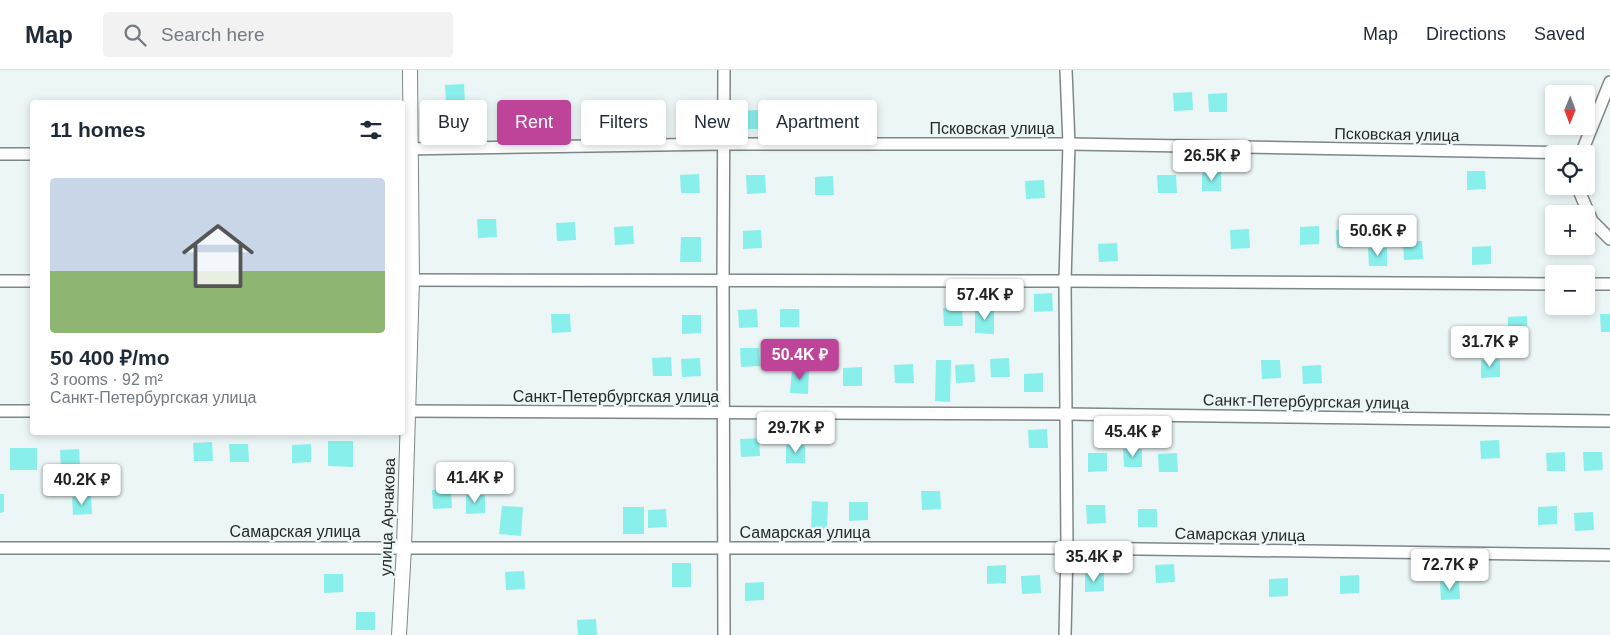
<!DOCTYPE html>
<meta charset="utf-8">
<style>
:root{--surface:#fff;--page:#f2f2f3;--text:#1f2937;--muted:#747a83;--line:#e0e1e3;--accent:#bd4498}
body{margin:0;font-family:Arial,sans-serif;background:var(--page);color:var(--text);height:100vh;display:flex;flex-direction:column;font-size:19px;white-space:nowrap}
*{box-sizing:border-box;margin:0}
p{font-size:16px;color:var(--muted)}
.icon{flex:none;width:28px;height:28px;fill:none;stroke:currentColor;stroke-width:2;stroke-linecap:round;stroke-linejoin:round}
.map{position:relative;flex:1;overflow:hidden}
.sheet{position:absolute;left:30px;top:30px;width:375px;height:335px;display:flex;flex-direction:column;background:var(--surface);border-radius:5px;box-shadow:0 2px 8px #0003}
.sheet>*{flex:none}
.banner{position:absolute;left:420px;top:30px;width:475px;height:45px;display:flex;gap:10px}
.needle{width:32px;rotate:181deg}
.controls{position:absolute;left:1545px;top:15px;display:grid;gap:10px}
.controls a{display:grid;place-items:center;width:50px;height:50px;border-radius:5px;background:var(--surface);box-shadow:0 2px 8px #0003;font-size:25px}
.price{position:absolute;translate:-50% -42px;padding:0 11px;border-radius:5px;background:#fff;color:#222;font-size:16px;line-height:32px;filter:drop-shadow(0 1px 2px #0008)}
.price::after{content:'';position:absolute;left:50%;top:30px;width:15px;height:11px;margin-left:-8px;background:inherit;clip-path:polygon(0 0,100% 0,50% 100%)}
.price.active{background:var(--accent);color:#fff}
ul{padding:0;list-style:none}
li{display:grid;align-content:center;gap:10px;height:265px;padding:0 20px}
li span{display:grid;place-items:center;height:155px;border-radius:5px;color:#555}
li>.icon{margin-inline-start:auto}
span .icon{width:90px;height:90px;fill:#fffc;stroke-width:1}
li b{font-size:21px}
h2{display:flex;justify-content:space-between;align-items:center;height:60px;padding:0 20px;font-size:21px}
.tag{padding:0 18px;border-radius:5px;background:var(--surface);box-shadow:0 2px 8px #0003;font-size:18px;line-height:45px}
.tag.active{background:var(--accent);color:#fff}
header{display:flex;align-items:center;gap:30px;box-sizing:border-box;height:70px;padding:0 25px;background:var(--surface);border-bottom:1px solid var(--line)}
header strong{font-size:24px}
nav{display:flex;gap:28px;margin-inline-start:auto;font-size:18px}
.search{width:350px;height:45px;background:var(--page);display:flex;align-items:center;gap:12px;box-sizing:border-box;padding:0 18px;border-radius:5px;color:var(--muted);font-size:19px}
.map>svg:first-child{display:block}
</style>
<header>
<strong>Map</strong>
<div class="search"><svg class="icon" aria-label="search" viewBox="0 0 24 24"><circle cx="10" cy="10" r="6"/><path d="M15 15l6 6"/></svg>Search here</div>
<nav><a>Map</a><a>Directions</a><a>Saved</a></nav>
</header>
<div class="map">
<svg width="1610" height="565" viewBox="0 0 1610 565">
<rect width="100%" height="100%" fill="#ecf6f6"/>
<g fill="#88efeb">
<polygon points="464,14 465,33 446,33 445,15"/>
<polygon points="1192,22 1193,40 1174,41 1173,23"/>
<polygon points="1227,23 1227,42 1209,42 1208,24"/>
<polygon points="758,40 759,59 740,59 739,41"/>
<polygon points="1467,101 1485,101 1486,119 1467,120"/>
<polygon points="1221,102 1221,121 1202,121 1202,103"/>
<polygon points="699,104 700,123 681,123 680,105"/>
<polygon points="746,105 765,105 766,123 747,124"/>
<polygon points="1157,105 1176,105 1177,123 1158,123"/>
<polygon points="833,106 834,125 815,125 815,107"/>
<polygon points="1044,110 1045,128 1026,129 1025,111"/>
<polygon points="477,149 496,149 497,167 478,168"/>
<polygon points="575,152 576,170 557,171 556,153"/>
<polygon points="633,156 634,174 615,175 614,157"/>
<polygon points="1319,156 1319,174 1300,175 1300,157"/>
<polygon points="1249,159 1250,178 1231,179 1230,160"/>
<polygon points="1355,159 1356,177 1337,178 1336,160"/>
<polygon points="761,160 762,178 743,179 743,161"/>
<polygon points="681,167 701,167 701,192 680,192"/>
<polygon points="1403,171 1422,171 1423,189 1404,190"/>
<polygon points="1117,173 1118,191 1099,192 1098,174"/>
<polygon points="1491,176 1491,194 1472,195 1472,177"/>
<polygon points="1368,178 1387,178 1387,196 1369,196"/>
<polygon points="1052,223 1053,241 1034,242 1034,224"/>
<polygon points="943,238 962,238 963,256 944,256"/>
<polygon points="757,239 758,257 739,258 738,240"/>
<rect x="780" y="239" width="19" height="18"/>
<polygon points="975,239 994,239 994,264 975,263"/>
<polygon points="551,244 570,244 571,262 552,263"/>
<polygon points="1600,244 1610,244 1610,262 1601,262"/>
<polygon points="682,245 701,245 701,263 682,264"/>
<polygon points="1527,246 1527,265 1508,265 1508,247"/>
<polygon points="740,278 759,278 760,296 741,297"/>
<polygon points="671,287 672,306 653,306 652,288"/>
<polygon points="700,288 701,306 682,307 681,289"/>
<polygon points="1009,288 1010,307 991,307 990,289"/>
<polygon points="1500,289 1500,307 1481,308 1481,290"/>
<polygon points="936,290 951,290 950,332 935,331"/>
<polygon points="1261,290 1280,290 1281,308 1262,309"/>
<polygon points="913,294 914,313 895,313 894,295"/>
<polygon points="974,294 975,312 956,313 955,295"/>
<polygon points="1321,295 1322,313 1303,314 1302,296"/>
<polygon points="862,297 862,316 843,316 843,298"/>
<polygon points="792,298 809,299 808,324 790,323"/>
<polygon points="1043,303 1043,322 1024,322 1024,304"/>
<polygon points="1047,359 1048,378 1029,378 1028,360"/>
<polygon points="759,368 760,386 741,387 740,369"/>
<polygon points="1499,370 1500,388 1481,389 1480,371"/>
<polygon points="328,371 353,371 353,397 328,396"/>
<polygon points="212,372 213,391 194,391 193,373"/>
<polygon points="229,374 248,374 249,392 230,392"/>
<polygon points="311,374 311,392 292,393 292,375"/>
<rect x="786" y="375" width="19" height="18"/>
<rect x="10" y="378" width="27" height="22"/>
<polygon points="79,379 80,397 61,398 60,380"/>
<polygon points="1123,379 1142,379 1142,397 1124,397"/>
<polygon points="1565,382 1565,401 1547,401 1546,383"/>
<polygon points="1583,382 1602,382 1603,400 1584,401"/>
<polygon points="1088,383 1107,383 1107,401 1088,402"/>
<polygon points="1177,383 1178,402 1159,402 1158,384"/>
<polygon points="432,420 451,420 452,438 433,439"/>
<polygon points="921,421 940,421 941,439 922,440"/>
<polygon points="0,424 4,424 4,442 0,443"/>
<polygon points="466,425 485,425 485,443 466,444"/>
<polygon points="91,426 92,444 73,445 72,427"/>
<polygon points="812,431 828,432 827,460 811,459"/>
<polygon points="849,432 868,432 868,450 849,451"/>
<polygon points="1086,435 1105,435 1106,453 1087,454"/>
<polygon points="502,436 523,437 521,466 499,464"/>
<polygon points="1557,436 1557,454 1538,455 1538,437"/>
<rect x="623" y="437" width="21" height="27"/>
<polygon points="666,439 667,457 648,458 648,440"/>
<rect x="1138" y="439" width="19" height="18"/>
<polygon points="1593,442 1594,460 1575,461 1574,443"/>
<rect x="672" y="493" width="19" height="24"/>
<polygon points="1174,494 1175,512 1156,513 1155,495"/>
<polygon points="1006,495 1006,513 987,514 987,496"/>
<polygon points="524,501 525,519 506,520 505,502"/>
<polygon points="1104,503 1104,521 1085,522 1085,504"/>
<polygon points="324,504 343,504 343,522 324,523"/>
<polygon points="1040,505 1041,523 1022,524 1021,506"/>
<polygon points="1359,505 1359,523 1340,524 1340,506"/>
<polygon points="1288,508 1288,526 1269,527 1269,509"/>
<polygon points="1459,511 1460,529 1441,530 1440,512"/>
<polygon points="764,512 764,530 745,531 745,513"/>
<rect x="356" y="542" width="19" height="18"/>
<polygon points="596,549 597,565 578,565 577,550"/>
</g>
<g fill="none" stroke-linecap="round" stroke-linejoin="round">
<defs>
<g id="minor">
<polyline points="402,79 723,74 1069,74 1581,83"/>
<polyline points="0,84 32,84"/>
<polyline points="1581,84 1610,12"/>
<polyline points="1577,116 1592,151 1610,169"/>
<polyline points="402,210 1065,211 1554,214"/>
<polyline points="0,211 32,211"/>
<polyline points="1586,214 1610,214"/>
<polyline points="0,341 32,341"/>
<polyline points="402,341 1065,344 1610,351"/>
<polyline points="0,478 1067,478 1610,485"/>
<polyline points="724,565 723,210 724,0"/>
<polyline points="1065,565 1067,478 1065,211 1069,74 1066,0"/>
</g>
<polyline id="tertiary" points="399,565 404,478 412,210 410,0"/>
</defs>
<use href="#minor" stroke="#7e8787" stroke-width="14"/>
<use href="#tertiary" stroke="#7e8787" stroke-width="16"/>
<use href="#minor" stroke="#fff" stroke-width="11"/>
<use href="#tertiary" stroke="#fff" stroke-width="14"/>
</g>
<g text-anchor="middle" stroke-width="5" stroke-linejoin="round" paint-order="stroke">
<g font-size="16" fill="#252929" stroke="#ecf6f6">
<text x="992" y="64">Псковская улица</text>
<text transform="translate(1397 64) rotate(1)" y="6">Псковская улица</text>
<text x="616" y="332">Санкт-Петербургская улица</text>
<text transform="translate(1306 331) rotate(1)" y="6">Санкт-Петербургская улица</text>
<text transform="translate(387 447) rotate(-88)" y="6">улица Арчакова</text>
<text x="295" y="467">Самарская улица</text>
<text x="805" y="468">Самарская улица</text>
<text transform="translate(1240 464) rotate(1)" y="6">Самарская улица</text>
</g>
</g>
</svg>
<div class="controls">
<a><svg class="needle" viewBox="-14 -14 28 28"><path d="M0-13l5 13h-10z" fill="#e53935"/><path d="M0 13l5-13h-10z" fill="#747a83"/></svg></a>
<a><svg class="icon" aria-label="locate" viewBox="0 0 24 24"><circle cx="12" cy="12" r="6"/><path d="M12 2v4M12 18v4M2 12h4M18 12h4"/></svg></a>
<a>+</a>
<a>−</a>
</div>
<b class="price" style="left:1212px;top:112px">26.5K ₽</b>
<b class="price" style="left:1378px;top:187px">50.6K ₽</b>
<b class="price" style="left:985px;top:251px">57.4K ₽</b>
<b class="price" style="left:1490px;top:298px">31.7K ₽</b>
<b class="price active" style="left:800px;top:311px">50.4K ₽</b>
<b class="price" style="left:796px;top:384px">29.7K ₽</b>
<b class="price" style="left:1133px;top:388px">45.4K ₽</b>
<b class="price" style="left:475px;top:434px">41.4K ₽</b>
<b class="price" style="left:82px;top:436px">40.2K ₽</b>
<b class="price" style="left:1094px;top:513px">35.4K ₽</b>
<b class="price" style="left:1450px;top:521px">72.7K ₽</b>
<div class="banner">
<a class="tag">Buy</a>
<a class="tag active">Rent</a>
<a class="tag">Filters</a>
<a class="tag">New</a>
<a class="tag">Apartment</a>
</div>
<section class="sheet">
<h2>11 homes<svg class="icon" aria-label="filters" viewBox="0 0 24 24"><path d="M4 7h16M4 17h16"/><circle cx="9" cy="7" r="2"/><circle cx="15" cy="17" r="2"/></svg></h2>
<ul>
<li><span style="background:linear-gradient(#c9d6e8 60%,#8fb573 0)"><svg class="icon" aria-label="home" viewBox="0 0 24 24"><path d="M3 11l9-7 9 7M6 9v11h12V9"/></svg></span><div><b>50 400 ₽/mo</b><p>3 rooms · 92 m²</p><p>Санкт-Петербургская улица</p></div></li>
</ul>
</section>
</div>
